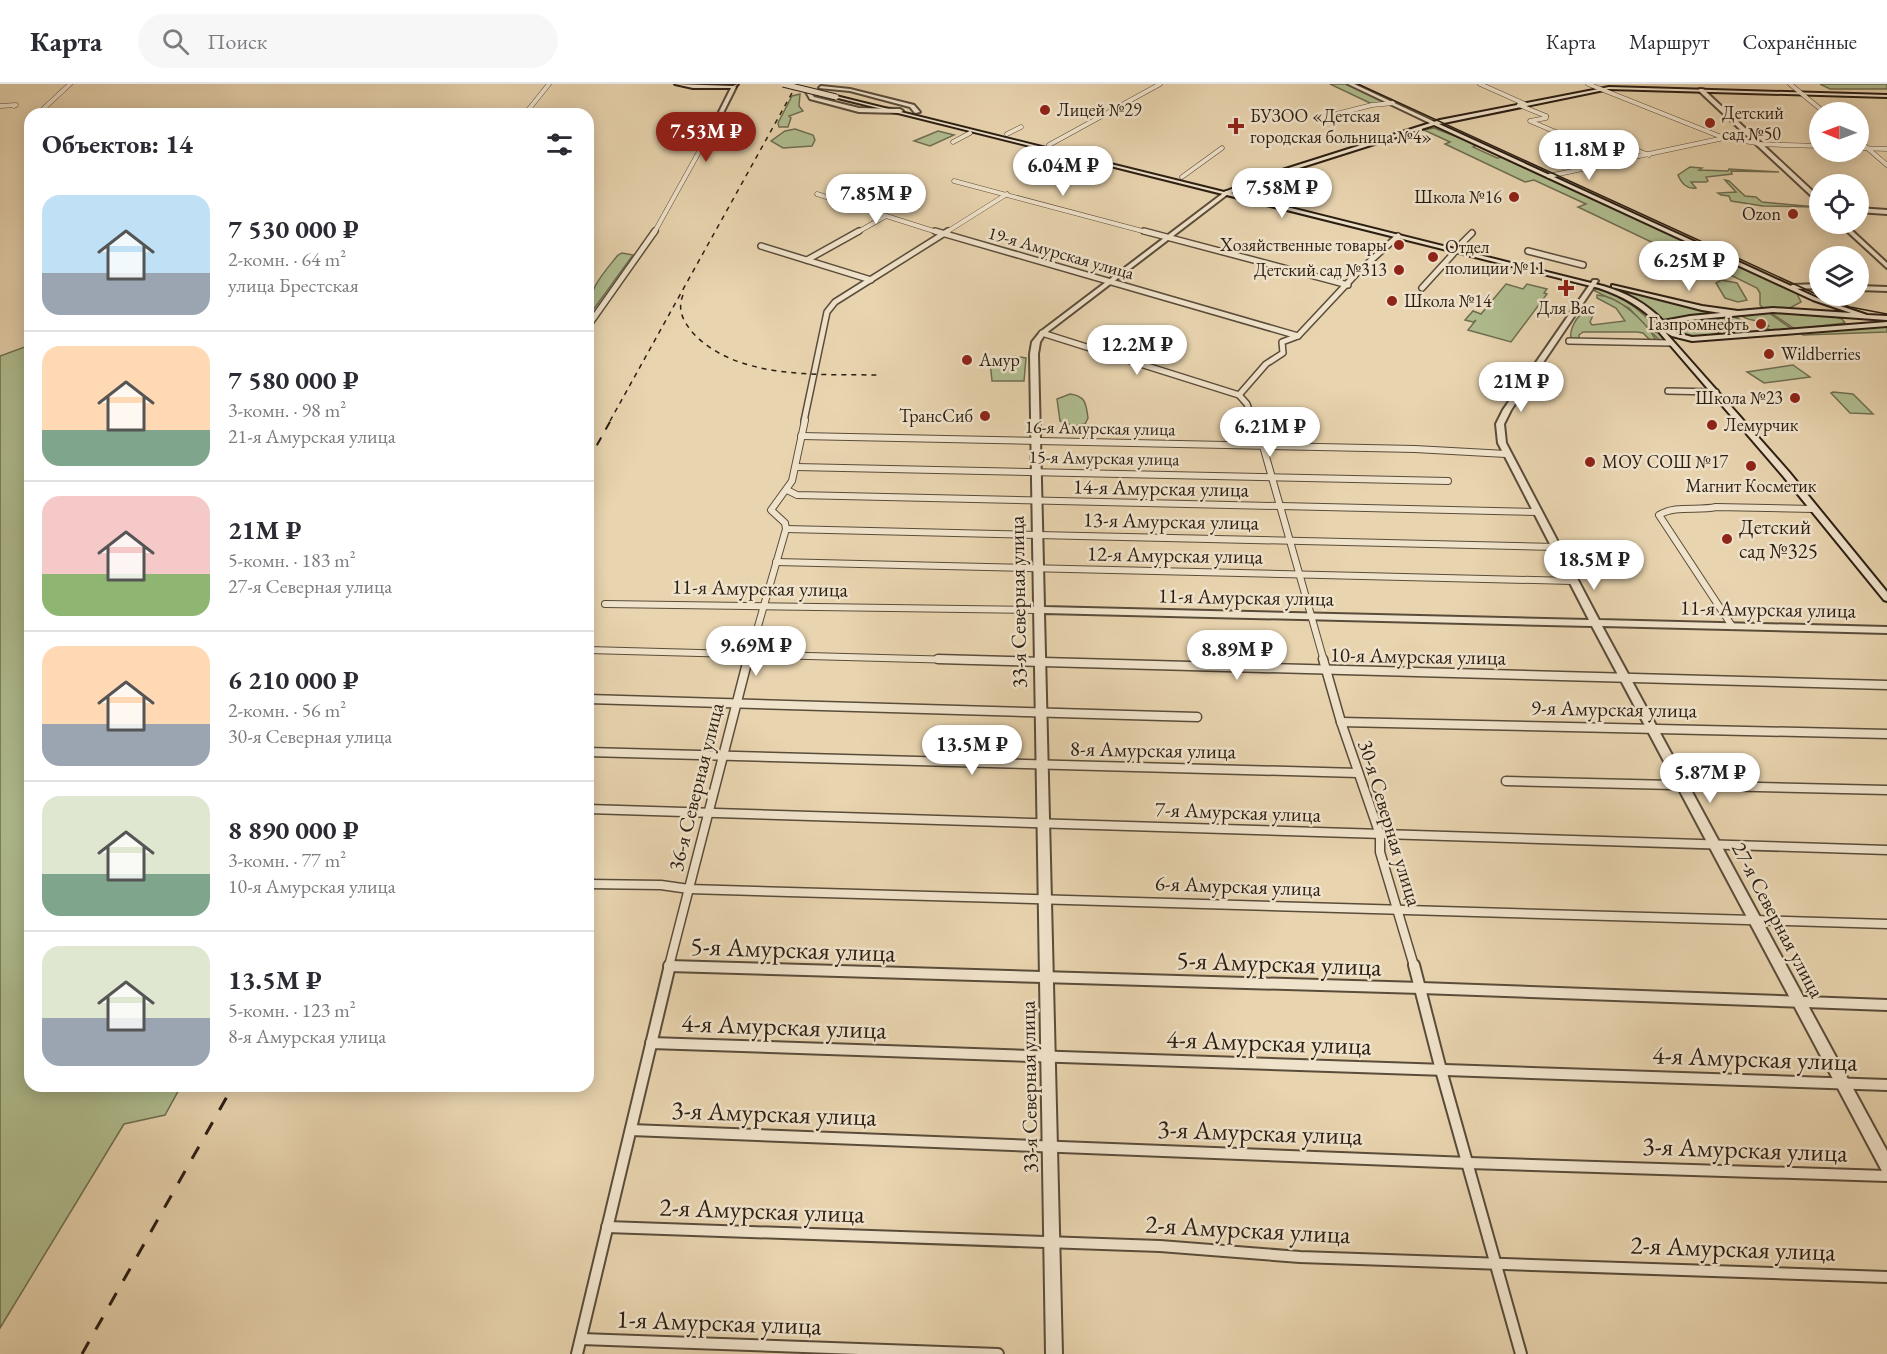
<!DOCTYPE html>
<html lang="ru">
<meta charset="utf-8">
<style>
:root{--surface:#fff;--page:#f7f7f7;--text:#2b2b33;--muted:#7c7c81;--line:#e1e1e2;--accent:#8f2418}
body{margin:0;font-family:"EB Garamond",serif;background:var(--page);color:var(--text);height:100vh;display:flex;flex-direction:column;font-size:22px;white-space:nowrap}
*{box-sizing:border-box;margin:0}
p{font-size:20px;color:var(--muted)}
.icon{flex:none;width:33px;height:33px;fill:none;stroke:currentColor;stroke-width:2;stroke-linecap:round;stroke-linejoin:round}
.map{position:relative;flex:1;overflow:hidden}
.side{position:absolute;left:24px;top:24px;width:570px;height:984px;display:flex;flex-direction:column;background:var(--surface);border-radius:18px;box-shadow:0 3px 15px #0003}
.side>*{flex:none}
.needle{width:39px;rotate:271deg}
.fabs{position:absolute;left:1809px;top:18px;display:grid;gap:12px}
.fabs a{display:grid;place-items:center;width:60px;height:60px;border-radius:50%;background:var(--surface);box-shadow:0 3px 15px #0003;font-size:30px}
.price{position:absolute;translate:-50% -51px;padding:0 14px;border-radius:21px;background:#fff;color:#222;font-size:20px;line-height:39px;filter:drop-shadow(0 2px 3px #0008)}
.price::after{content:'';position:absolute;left:50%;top:36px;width:18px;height:14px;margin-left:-9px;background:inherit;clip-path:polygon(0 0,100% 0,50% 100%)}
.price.current{background:var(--accent);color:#fff}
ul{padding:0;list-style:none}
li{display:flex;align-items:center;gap:18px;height:150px;padding:0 18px}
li+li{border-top:2px solid var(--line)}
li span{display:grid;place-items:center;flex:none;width:168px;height:120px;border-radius:18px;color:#555}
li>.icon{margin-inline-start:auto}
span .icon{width:72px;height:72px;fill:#fffc;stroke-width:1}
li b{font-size:26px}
h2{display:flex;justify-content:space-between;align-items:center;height:72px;padding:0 18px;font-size:26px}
header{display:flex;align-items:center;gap:36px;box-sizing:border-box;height:84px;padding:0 30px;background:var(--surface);border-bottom:2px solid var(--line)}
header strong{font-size:28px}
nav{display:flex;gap:33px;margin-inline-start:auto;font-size:21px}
.search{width:420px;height:54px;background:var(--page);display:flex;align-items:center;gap:15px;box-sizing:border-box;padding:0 21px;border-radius:33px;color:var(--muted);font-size:22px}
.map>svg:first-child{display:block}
</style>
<header>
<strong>Карта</strong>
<div class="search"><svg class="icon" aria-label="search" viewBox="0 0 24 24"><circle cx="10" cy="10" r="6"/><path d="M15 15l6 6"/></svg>Поиск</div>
<nav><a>Карта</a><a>Маршрут</a><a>Сохранённые</a></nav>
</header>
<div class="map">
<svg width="1887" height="1270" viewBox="0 0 1887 1270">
<rect width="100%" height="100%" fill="#e8d4af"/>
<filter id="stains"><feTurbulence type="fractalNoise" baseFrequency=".00333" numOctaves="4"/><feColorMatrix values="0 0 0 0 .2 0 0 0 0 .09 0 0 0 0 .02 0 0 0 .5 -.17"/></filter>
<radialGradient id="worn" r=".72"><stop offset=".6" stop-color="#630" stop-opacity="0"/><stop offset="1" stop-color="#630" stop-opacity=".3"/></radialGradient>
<g fill="#b0be90" stroke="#6e6e52" stroke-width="1.5">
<polygon points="1330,0 1348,0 1388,18 1372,20"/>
<polygon points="1820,0 1887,0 1887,5 1830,5"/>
<polygon points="800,10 799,22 803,27 789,32 791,34 788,43 779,43 778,39 792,12"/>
<polygon points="1434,44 1473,59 1475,62 1473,63 1497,74 1503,73 1790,205 1797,210 1801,218 1790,224 1763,224 1760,221 1760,209 1757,204 1692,172 1685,174 1578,123 1586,120 1534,96 1525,98 1445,60 1450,58 1424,46"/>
<polygon points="795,45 813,51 815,56 812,62 783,64 771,57 785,47"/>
<polygon points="938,47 954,51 930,62 914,57"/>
<path d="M1690,83L1702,84L1699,86L1728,87L1729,85L1779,88L1731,87L1732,90L1706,93L1708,97L1706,98H1691L1696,104C1688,106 1681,99 1678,91Z"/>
<polygon points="1725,96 1729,97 1745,112 1756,113 1762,118 1816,123 1763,122 1731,117 1729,112 1721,111 1718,109 1736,108"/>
<path d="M622,169L633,171L588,233C588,205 601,192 618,171Z"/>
<polygon points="1721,196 1737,199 1747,216 1738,218 1725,214 1716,199"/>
<polygon points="1506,200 1523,205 1527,200 1547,205 1544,209 1547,210 1511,258 1468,246 1476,236 1473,238 1465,236 1473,227 1481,230"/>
<polygon points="1615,204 1617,204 1717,229 1662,237 1646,221"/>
<path d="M1597,205C1627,213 1649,231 1665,257L1661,258L1629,224L1593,206Z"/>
<path d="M1597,211C1619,212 1645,237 1656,256H1650L1643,249L1637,248H1583L1579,251V255H1571C1569,245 1577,232 1585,227L1594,229L1590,238L1592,241L1625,237L1616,224L1597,214Z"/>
<path d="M1769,229L1792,245L1774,247L1765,244L1769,242C1760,235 1750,238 1742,232L1734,233L1741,236L1722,239L1721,248C1702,254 1683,256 1667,243C1681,231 1748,231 1769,229Z"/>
<polygon points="1771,229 1833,232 1842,235 1845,239 1795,245"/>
<polygon points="1887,242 1887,248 1803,251 1800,249"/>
<polygon points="30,261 30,1002 181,1002 165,1031 124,1040 0,1244 0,272"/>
<polygon points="1013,272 1026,274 1024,297 992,297 990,277 1013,276"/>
<polygon points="1793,281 1810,293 1764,299 1747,288"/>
<polygon points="1833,308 1853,310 1873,330 1850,329 1831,309"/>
<path d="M1070,310C1086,312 1086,320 1088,334L1085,340L1074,342L1060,337L1057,315Z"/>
</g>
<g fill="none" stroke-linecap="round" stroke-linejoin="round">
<defs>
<g id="minor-far4">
<polyline points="1480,0 1525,20"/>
<polyline points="1588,0 1724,54"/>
<polyline points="1790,0 1824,28"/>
<polyline points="1519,21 1546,32"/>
<polyline points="0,22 16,21 14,22"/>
<polyline points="41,27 70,0"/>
<polyline points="525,30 549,0"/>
<polyline points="1546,32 1546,34 1530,37 1591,63 1615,58 1649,71"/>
<polyline points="1317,35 1372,21 1393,19"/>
<polyline points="1007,50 1021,43"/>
<polyline points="1858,56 1887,81"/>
<polyline points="953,58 970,49"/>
<polyline points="1758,60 1820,62"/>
<polyline points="1049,61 1160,0"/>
<polyline points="1858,64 1887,65"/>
<polyline points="1625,75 1724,54 1757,59"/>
<polyline points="1038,92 1074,70"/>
<polyline points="1549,92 1601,81"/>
<polyline points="1182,93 1222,64"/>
<polyline points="954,97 1150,149"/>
<polyline points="817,110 940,149"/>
<polyline points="654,149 715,39"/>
<polyline points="856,149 886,132"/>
<polyline points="945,149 1007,110"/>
</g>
<g id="minor-far3">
<polyline points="935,147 1298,252"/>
<polyline points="1144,147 1348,201"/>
<polyline points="1462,159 1472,149"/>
<polyline points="761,162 871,196"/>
<polyline points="1528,167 1583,181"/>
<polyline points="807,176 859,147"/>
<polyline points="1422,204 1453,170"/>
<polyline points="588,242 655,147"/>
<polyline points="1042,249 1239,311"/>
<polyline points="1569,257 1671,259"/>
<polyline points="1668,307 1716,308"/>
<polyline points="804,337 827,228 835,218 948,147"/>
<polyline points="1253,337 1247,320 1239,311 1266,280 1283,269 1282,258 1298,252 1357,189 1398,152"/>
</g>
<g id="minor-far2">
<polyline points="1253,336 1257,358 1263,362 1324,577"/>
<polyline points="801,352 1415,365 1506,370"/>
<polyline points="796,383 1448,397"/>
<polyline points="787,406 797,411 1537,428"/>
<polyline points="786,445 1555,463"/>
<polyline points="776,478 1573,497"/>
<polyline points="605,520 1038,526"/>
<path d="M1732,542L1659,431C1675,421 1698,427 1716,423L1814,425"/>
<polyline points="588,566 994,577"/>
<polyline points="748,577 786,445 785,439 771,426 792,397 805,336"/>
</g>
<g id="minor-far1">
<polyline points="938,575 1887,601"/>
<polyline points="1323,575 1341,638 1380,751 1380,768 1414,882"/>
<polyline points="588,615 1197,633"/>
<polyline points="1341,638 1887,650"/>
<polyline points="588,668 1358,689"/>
<polyline points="1506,697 1887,706"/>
<polyline points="588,725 1887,766"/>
<polyline points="588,800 661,801 689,805 1887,840"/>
<polyline points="669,882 676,882"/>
<polyline points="669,882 748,575"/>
</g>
<g id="minor">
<polyline points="1414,881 1441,986 1521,1270"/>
<polyline points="669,882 1421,904 1887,921"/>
<polyline points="651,959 1887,1001"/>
<polyline points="631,1046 1469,1079 1887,1092"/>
<polyline points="607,1143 1160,1162 1300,1173 1887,1193"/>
<polyline points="581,1255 998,1270"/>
<polyline points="577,1270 670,881"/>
</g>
<g id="tertiary">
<polygon points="1348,0 1354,0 1439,40 1434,41"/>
<polygon points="732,2 736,3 718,39 713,40"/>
<polygon points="821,2 850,5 914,21 920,28 915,29 910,23 850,7 819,4"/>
<polygon points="1699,5 1703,5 1820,114 1820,120 1699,7"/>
<polygon points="806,8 810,8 814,13 859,24 900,25 903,27 900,29 859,28 810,15"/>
<polygon points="1226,107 1228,108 1228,110 1045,250 1040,258 1038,270 1044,523 1589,536 1498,359 1496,340 1503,326 1593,196 1597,196 1598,197 1511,326 1504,340 1506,359 1599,536 1887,543 1887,549 1602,542 1887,1067 1887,1089 1882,1087 1592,542 1044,529 1062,1270 1046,1270 1030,270 1032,258 1040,248"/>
<polygon points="1858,124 1887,126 1887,130 1858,128"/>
<polygon points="1839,140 1845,140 1887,179 1887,184"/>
<polygon points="1820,200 1820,204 1792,205 1789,203 1792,201"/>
<polygon points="1858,202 1887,203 1887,207 1858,206"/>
</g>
<g id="secondary">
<polygon points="675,0 733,2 738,0 734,4 693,4"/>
<path d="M1609,3L1887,11V13L1609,5L1439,40L1817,214L1867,231L1887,232V236L1773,228L1690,236L1667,241L1677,249L1692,253L1887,238V242L1692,257L1672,252L1665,248L1789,388L1887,508V517L1884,516L1783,392L1659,248L1657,247L1661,245L1657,243L1659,241C1642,223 1623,212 1599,204L834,13L836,12L1224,108L1276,88L1440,36ZM1434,41L1813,216L1851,229L1773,224L1738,227L1702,222L1612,201V203L1702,226L1721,229L1690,232L1663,237C1646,219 1627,209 1603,202L1231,109L1280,90Z"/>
</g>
</defs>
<use href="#minor-far4" stroke="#5a4c3a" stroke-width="5"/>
<use href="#minor-far3" stroke="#5a4c3a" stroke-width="8"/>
<use href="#minor-far2" stroke="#5a4c3a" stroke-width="8"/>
<use href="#minor-far1" stroke="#5a4c3a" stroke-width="11"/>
<use href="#minor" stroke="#5a4c3a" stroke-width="14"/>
<use href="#tertiary" stroke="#5a4c3a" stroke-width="4"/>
<use href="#secondary" stroke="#2b1e13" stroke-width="4"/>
<use href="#minor-far4" stroke="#f0e3cb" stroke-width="4"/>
<use href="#minor-far3" stroke="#f0e3cb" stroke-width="5"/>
<use href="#minor-far2" stroke="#f0e3cb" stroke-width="6"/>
<use href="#minor-far1" stroke="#f0e3cb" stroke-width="8"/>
<use href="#minor" stroke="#f0e3cb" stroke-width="10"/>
<use href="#tertiary" fill="#f0e3cb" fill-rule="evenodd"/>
<use href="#secondary" fill="#f0e3cb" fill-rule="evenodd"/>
<polyline stroke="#2b1e13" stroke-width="1.5" points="1358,0 1816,210 1850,223 1887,230"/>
<g stroke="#2b1e13" stroke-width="1.5" stroke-dasharray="5 5" stroke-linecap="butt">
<path d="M683,211C677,226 683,237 693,249C737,296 818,290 878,291"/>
<polyline points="610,337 797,0"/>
</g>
<polyline stroke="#2b1e13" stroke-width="2" stroke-dasharray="9 9" stroke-linecap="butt" points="588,377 611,336"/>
<polyline stroke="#2b1e13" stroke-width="3" stroke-dasharray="14 14" stroke-linecap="butt" points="82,1270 233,1002"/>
<defs>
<polyline id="secondary-bridge" points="783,0 836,13"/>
</defs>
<use href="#secondary-bridge" stroke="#2b1e13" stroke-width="7" stroke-linecap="butt"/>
<use href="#secondary-bridge" stroke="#f0e3cb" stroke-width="5"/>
</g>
<g fill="#8f2418" stroke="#f0e3cb" stroke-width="2">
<circle cx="1045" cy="26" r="6"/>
<circle cx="1710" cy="39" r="6"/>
<path d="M1233 33h6v6h6v6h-6v6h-6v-6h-6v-6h6z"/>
<circle cx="1514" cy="113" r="6"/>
<circle cx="1793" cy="130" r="6"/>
<circle cx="1399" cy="161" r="6"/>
<circle cx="1433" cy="173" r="6"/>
<circle cx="1399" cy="186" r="6"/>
<path d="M1563 195h6v6h6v6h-6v6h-6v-6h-6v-6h6z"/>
<circle cx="1392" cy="217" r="6"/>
<circle cx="1761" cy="240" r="6"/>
<circle cx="1769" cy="270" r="6"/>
<circle cx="967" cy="276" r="6"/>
<circle cx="1795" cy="314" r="6"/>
<circle cx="985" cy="332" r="6"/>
<circle cx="1712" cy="341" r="6"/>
<circle cx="1590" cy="378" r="6"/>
<circle cx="1751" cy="382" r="6"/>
<circle cx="1727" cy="455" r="6"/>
</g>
<g text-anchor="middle" stroke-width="5" stroke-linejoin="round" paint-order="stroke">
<g font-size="18" fill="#2b1e13" stroke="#f0e3cb" text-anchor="start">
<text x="1057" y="32">Лицей №29</text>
<text x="1722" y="35">Детский<tspan x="1722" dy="21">сад №50</tspan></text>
<text x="1250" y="38">БУЗОО «Детская<tspan x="1250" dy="21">городская больница №4»</tspan></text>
<text x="1502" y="119" text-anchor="end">Школа №16</text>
<text x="1781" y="136" text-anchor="end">Ozon</text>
<text x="1387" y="167" text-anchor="end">Хозяйственные товары</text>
<text x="1445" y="169">Отдел<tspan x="1445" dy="21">полиции №11</tspan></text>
<text x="1387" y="192" text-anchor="end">Детский сад №313</text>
<text x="1404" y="223">Школа №14</text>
<text x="1566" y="230" text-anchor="middle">Для Вас</text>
<text x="1749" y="246" text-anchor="end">Газпромнефть</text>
<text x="1781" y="276">Wildberries</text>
<text x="979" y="282">Амур</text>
<text x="1783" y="320" text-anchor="end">Школа №23</text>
<text x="973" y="338" text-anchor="end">ТрансСиб</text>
<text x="1724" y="347">Лемурчик</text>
<text x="1602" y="384">МОУ СОШ №17</text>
<text x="1751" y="408" text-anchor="middle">Магнит Косметик</text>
</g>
<g font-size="18" fill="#2b1e13" stroke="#f0e3cb">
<text transform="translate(1061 169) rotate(16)" y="6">19-я Амурская улица</text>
<text transform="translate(1100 344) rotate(1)" y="6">16-я Амурская улица</text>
<text transform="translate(1104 374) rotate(1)" y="6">15-я Амурская улица</text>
</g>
<g font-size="21" fill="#2b1e13" stroke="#f0e3cb">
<text transform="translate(1161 404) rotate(1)" y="7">14-я Амурская улица</text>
<text transform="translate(1171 437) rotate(1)" y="7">13-я Амурская улица</text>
<text transform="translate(1175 471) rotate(1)" y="7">12-я Амурская улица</text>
<text transform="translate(760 504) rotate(1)" y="7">11-я Амурская улица</text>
<text transform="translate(1246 513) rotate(1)" y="7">11-я Амурская улица</text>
<text transform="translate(1018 518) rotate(-91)" y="7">33-я Северная улица</text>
<text transform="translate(1768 525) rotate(1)" y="7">11-я Амурская улица</text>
<text transform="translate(1418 572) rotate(1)" y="7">10-я Амурская улица</text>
<text transform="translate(1614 625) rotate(1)" y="7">9-я Амурская улица</text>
<text transform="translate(1153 666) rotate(1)" y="7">8-я Амурская улица</text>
<text transform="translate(696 703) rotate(-76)" y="7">36-я Северная улица</text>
<text transform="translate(1238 728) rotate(2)" y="7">7-я Амурская улица</text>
<text transform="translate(1390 739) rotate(73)" y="7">30-я Северная улица</text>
<text transform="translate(1238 802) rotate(2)" y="7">6-я Амурская улица</text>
<text transform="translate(1778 836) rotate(62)" y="7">27-я Северная улица</text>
<text transform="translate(1029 1003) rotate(-91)" y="7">33-я Северная улица</text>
</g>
<g font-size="21" fill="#2b1e13" stroke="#f0e3cb" text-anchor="start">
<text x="1739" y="450">Детский<tspan x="1739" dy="24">сад №325</tspan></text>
</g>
<g font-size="26" fill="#2b1e13" stroke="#f0e3cb">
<text transform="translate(793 865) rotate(2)" y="9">5-я Амурская улица</text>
<text transform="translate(1279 879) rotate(2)" y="9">5-я Амурская улица</text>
<text transform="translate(784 942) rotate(2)" y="9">4-я Амурская улица</text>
<text transform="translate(1269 958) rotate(2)" y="9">4-я Амурская улица</text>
<text transform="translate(1755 974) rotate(2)" y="9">4-я Амурская улица</text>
<text transform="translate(774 1029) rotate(2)" y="9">3-я Амурская улица</text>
<text transform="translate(1260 1048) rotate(2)" y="9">3-я Амурская улица</text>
<text transform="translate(1745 1065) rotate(2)" y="9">3-я Амурская улица</text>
<text transform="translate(762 1126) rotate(2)" y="9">2-я Амурская улица</text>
<text transform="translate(1248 1145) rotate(3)" y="9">2-я Амурская улица</text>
<text transform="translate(1733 1164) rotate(2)" y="9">2-я Амурская улица</text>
<text transform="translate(719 1238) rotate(2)" y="9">1-я Амурская улица</text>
</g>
</g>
<rect width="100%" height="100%" filter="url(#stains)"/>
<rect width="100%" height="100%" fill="url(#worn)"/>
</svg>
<div class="fabs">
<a><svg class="needle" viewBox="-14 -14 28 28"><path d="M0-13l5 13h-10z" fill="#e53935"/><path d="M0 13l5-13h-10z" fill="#7c7c81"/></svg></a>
<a><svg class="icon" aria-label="locate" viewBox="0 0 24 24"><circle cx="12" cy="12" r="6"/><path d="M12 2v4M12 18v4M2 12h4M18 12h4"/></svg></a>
<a><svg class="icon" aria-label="layers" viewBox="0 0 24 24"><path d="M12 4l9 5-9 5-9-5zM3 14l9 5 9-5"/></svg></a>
</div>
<b class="price current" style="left:706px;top:79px">7.53M ₽</b>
<b class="price" style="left:1589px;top:97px">11.8M ₽</b>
<b class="price" style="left:1063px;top:113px">6.04M ₽</b>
<b class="price" style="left:1282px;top:135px">7.58M ₽</b>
<b class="price" style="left:876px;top:141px">7.85M ₽</b>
<b class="price" style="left:1689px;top:208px">6.25M ₽</b>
<b class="price" style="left:1137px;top:292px">12.2M ₽</b>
<b class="price" style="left:1521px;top:329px">21M ₽</b>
<b class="price" style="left:1270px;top:374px">6.21M ₽</b>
<b class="price" style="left:1594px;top:507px">18.5M ₽</b>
<b class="price" style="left:756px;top:593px">9.69M ₽</b>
<b class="price" style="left:1237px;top:597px">8.89M ₽</b>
<b class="price" style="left:972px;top:692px">13.5M ₽</b>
<b class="price" style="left:1710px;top:720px">5.87M ₽</b>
<section class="side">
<h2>Объектов: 14<svg class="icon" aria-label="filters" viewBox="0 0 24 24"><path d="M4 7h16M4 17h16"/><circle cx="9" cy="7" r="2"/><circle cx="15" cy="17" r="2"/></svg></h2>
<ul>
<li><span style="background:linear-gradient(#bfe0f5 65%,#9aa5b1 0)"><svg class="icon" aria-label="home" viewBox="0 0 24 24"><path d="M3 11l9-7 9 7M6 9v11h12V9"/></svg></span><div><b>7 530 000 ₽</b><p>2-комн. · 64 m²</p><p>улица Брестская</p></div></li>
<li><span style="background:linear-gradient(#ffd9b3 70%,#7fa58c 0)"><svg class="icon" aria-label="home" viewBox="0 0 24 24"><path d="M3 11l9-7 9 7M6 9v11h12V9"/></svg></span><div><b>7 580 000 ₽</b><p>3-комн. · 98 m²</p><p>21-я Амурская улица</p></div></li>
<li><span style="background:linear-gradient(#f6c9c9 65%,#8fb573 0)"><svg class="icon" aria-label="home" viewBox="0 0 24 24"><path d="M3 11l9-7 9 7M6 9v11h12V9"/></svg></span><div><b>21M ₽</b><p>5-комн. · 183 m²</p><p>27-я Северная улица</p></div></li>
<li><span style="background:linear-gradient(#ffd9b3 65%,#9aa5b1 0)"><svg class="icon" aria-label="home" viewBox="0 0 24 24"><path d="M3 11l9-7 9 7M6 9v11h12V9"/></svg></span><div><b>6 210 000 ₽</b><p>2-комн. · 56 m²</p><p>30-я Северная улица</p></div></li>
<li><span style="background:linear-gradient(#dfe7d0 65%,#7fa58c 0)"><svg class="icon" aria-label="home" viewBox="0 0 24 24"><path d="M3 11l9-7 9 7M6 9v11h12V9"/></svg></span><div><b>8 890 000 ₽</b><p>3-комн. · 77 m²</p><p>10-я Амурская улица</p></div></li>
<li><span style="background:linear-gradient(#dfe7d0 60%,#9aa5b1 0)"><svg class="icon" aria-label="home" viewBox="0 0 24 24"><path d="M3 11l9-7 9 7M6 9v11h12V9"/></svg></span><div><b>13.5M ₽</b><p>5-комн. · 123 m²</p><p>8-я Амурская улица</p></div></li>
</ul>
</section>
</div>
